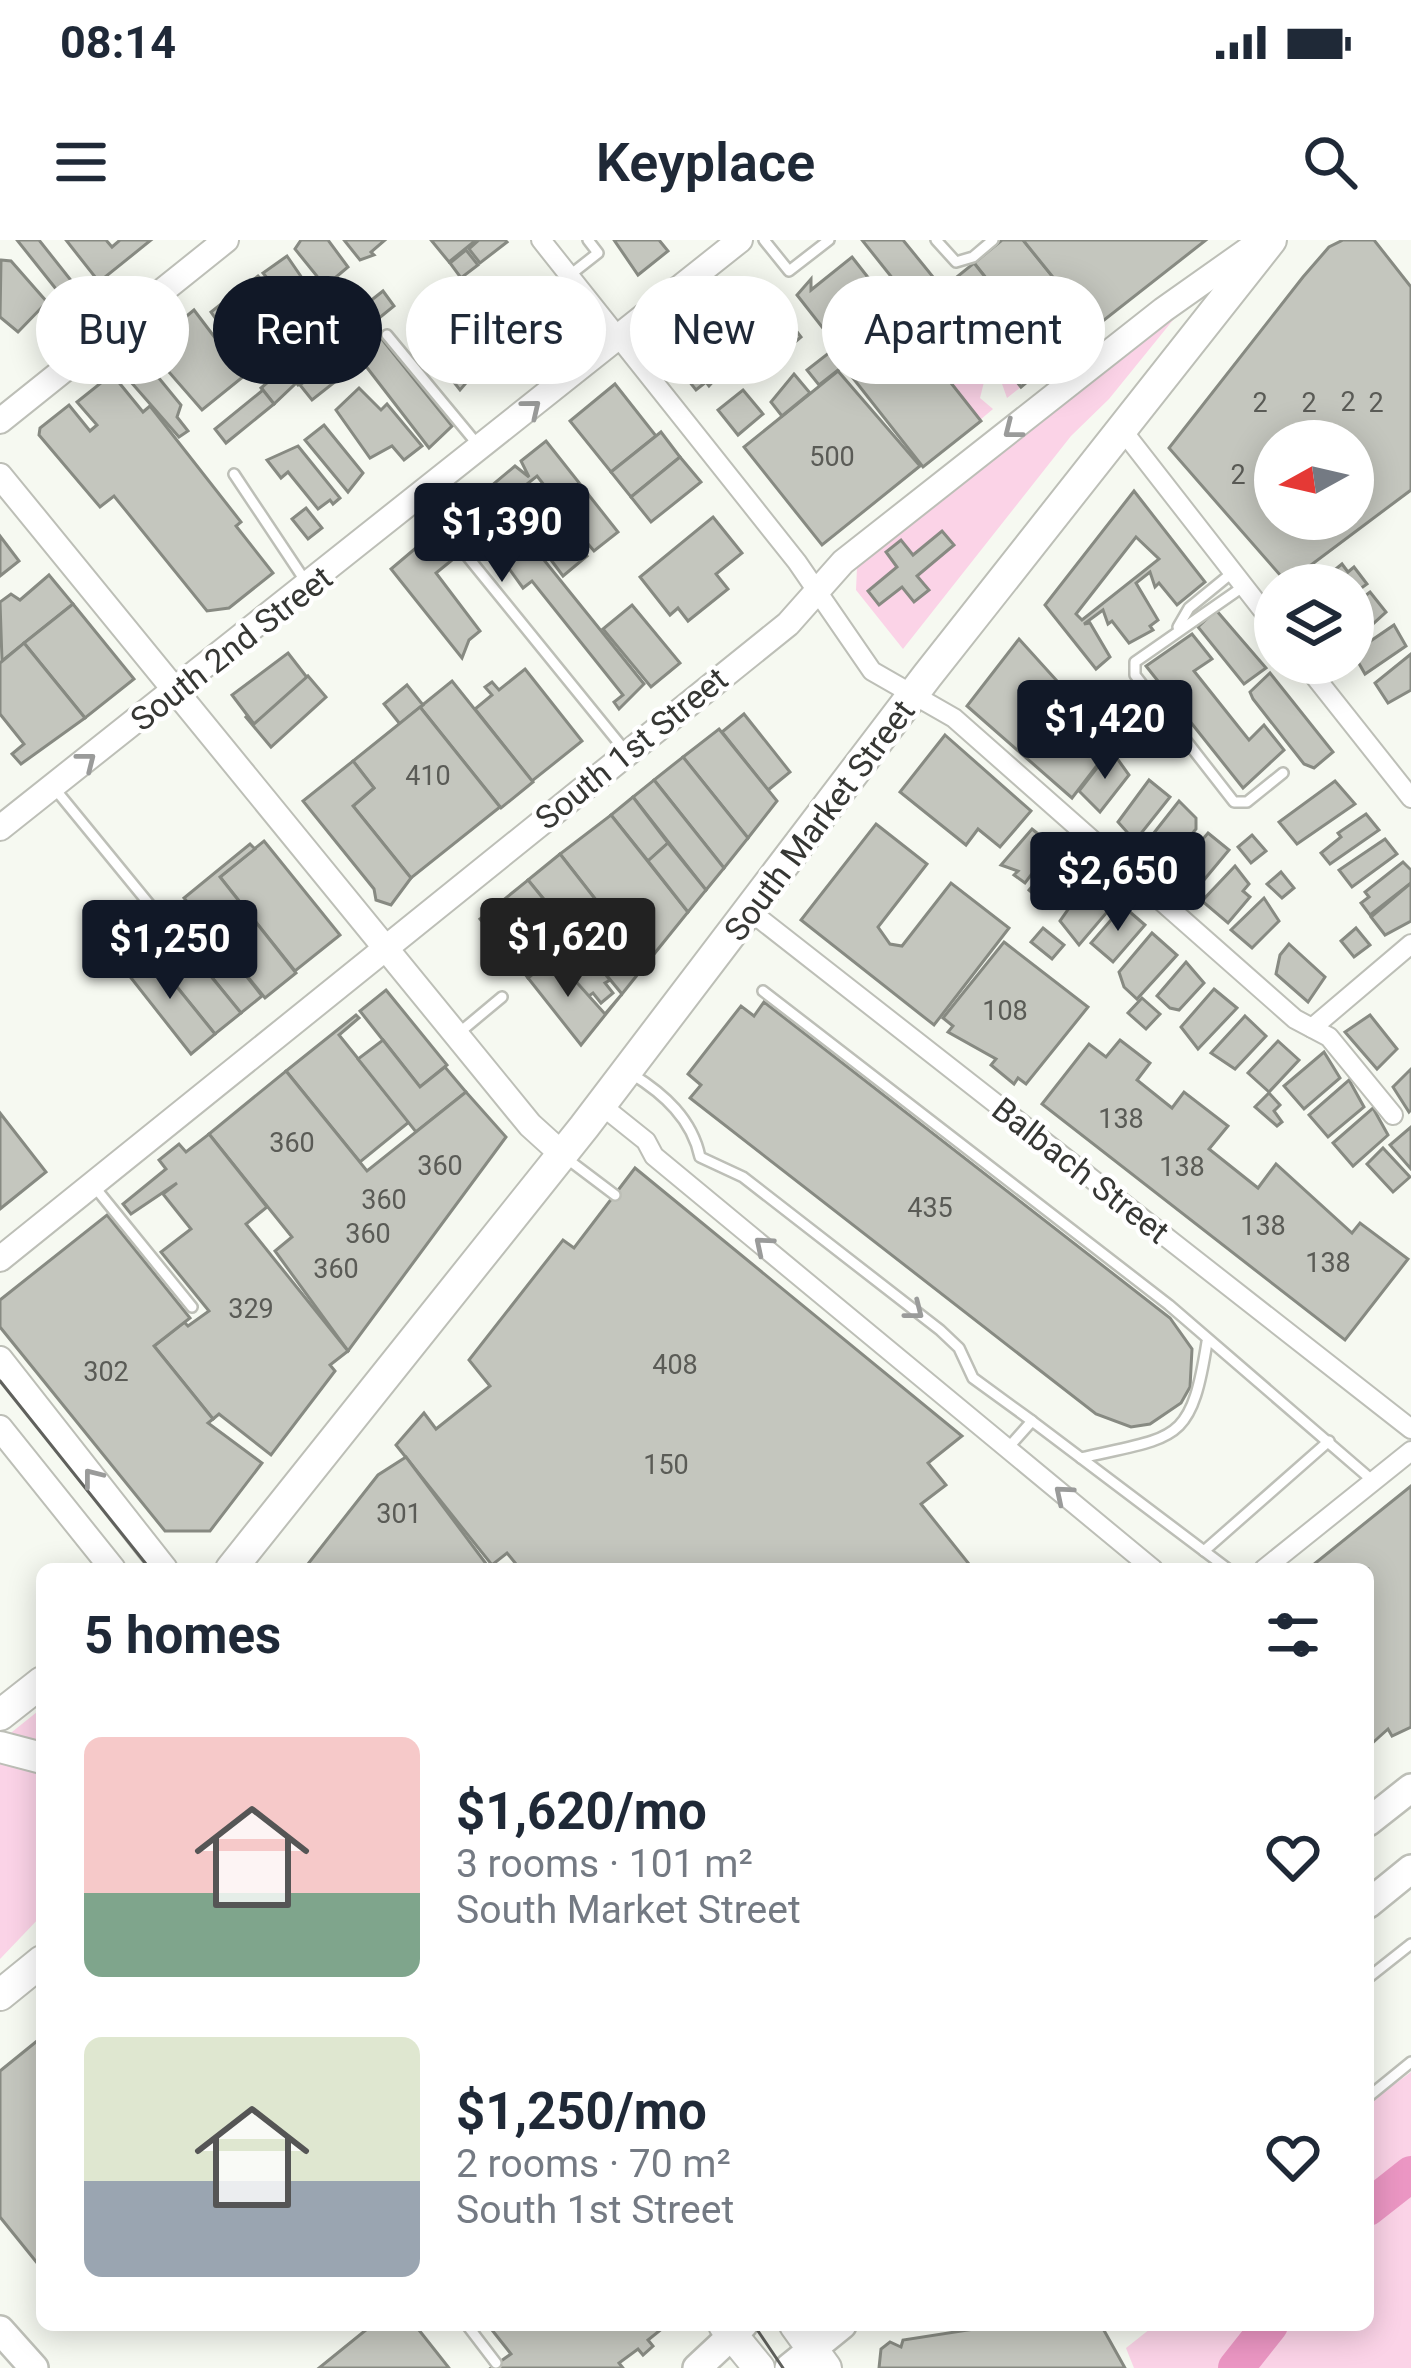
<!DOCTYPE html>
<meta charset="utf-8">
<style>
:root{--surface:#fff;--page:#f2f2f3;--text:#1f2937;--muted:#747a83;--accent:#111827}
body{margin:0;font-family:Roboto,sans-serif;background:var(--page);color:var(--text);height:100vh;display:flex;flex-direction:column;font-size:45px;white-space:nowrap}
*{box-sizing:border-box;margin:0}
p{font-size:39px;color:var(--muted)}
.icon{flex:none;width:66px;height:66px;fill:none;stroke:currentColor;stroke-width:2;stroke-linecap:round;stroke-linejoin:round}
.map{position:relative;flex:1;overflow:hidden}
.drawer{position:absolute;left:36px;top:1323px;width:1338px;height:768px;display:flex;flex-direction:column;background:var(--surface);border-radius:18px;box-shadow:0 6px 30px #0003}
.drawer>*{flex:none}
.guide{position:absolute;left:36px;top:36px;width:1341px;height:108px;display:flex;gap:24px}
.needle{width:78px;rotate:262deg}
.buttons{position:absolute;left:1254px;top:180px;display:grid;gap:24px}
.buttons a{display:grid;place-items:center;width:120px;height:120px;border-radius:50%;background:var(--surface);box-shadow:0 6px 30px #0003;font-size:60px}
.price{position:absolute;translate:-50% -102px;padding:0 27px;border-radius:12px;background:var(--accent);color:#fff;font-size:39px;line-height:78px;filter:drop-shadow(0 3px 6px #0008)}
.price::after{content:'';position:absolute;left:50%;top:72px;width:36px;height:27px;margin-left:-18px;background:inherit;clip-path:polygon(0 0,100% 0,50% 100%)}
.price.active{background:#222;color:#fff}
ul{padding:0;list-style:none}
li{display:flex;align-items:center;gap:36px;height:300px;padding:0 48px}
li span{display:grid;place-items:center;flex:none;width:336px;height:240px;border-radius:18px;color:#555}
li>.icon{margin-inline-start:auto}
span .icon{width:144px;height:144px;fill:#fffc;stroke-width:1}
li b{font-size:51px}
h2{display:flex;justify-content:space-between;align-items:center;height:144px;padding:0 48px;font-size:51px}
.pill{padding:0 42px;border-radius:54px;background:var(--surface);box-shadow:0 6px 30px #0003;font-size:42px;line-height:108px}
.pill.active{background:var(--accent);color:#fff}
.status{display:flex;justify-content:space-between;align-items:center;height:84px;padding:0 60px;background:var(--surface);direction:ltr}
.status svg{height:33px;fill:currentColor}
header{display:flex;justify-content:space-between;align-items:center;height:156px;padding:0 48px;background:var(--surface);font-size:54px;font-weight:600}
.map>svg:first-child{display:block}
</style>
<div class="status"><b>08:14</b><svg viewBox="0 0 49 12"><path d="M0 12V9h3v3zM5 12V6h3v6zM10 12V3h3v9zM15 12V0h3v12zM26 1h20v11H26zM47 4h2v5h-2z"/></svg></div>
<header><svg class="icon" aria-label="menu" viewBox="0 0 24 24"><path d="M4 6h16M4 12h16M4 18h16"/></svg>Keyplace<svg class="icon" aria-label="search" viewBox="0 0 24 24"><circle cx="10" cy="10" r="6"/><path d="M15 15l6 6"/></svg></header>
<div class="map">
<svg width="1411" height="2128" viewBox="0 0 1411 2128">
<rect width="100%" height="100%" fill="#f6f9f1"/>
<g fill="#fbd3e7">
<polygon points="1186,64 1109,159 1071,196 903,409 856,350 857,327"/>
<polygon points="959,69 1021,147 1007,158 1001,141 984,142 980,158 993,169 980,180 924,109 947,91 942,83"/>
<polygon points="42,1468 42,1675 0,1719 0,1518 12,1492"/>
<polygon points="1411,1832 1411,2128 1134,2128 1126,2108 1155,2085 1368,2085 1368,1864"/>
</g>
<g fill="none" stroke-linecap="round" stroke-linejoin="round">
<g stroke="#eb96c3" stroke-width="36">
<polyline points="1368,1968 1411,1934"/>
<polyline points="1236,2128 1270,2085"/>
</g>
</g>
<g fill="#c4c6be" stroke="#878a82" stroke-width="3" fill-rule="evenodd">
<polygon points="17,0 39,0 81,53 68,64"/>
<polygon points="66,0 106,0 112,7 120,0 151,0 99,42"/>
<polygon points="301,0 328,0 348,27 329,43 320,40 295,9"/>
<polygon points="344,0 385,0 371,12 374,15 360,20"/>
<polygon points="431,0 476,0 449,22"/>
<polygon points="479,0 505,0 507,2 480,23 469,9"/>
<polygon points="614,0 659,0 668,11 638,35"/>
<polygon points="862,0 903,0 942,48 917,69"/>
<polygon points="1002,0 1023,0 1094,88 1052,121 974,23"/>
<polygon points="1023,0 1206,0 1094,88"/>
<path d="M1343,0H1374L1411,47V250L1287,343L1169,208L1303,37L1329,7ZM1275,201H1353V279H1275Z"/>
<polygon points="466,10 478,25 461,38 450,23"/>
<polygon points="287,16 315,57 295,72 263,33"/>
<polygon points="852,17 903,82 851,124 797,55 811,39 811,50"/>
<polygon points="1,20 11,21 47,62 18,92 0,77"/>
<polygon points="974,23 1052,121 1021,147 942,49"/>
<polygon points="258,36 297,81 284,92 275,80 279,87 267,91 236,54"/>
<polygon points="383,51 394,66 362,92 350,77"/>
<polygon points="766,51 801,97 788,108 778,95 769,102 743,69"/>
<polygon points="226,60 265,108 247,123 211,72"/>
<polygon points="194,70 244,136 202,170 148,108"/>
<polygon points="468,72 502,112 486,129 451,86"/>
<polygon points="738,72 772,114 743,137 708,93"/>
<polygon points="347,81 358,95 329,118 318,104"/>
<polygon points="903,82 981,181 923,227 845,128"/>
<polygon points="701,90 729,124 709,146 706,142 696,150 669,116"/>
<polygon points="442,94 452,107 461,106 478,129 460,150 426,107"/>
<polygon points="381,98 452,186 429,208 358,116"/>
<polygon points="830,112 842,127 819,145 807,130"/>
<polygon points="297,117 311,135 298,145 283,128"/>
<polygon points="149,126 181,165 177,177 188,191 179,197 130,141"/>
<polygon points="324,126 336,141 312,160 300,145"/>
<polygon points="283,129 295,144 274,164 261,148"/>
<polygon points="838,131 920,226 822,305 744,207"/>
<polygon points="112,134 143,172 150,166 241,282 236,286 273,333 229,368 207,371 114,256 100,267 39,195 40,188 69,165 90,191 97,185 77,162"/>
<polygon points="794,134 810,153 782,176 771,162"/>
<polygon points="615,144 656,196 611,232 570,181"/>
<polygon points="359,148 381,170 387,164 422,206 404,220 392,206 370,218 336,170"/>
<polygon points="263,150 274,164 226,203 215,189"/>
<polygon points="743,150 763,174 738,195 718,170"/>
<polygon points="324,185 363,233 348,252 305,200"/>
<polygon points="661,192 680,217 631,257 611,232"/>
<path d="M546,201L618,292L594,311L583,298L577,303L587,316L563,336L551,320L555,317L533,298L537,294L491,246L515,226L529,237L521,221ZM537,236L582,294L572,301L527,244Z"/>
<polygon points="298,206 340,258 333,264 330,260 318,269 288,232 281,238 267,220"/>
<polygon points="680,217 701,242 651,282 631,257"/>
<path d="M1134,251L1205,342L1177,365L1159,343L1155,347L1150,332L1136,343L1158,380L1150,386L1153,390L1129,403L1112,381L1108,384L1103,370L1084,384L1090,383L1110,417L1096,429L1045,365ZM1136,297L1159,319L1082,380L1076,374Z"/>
<polygon points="490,253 644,444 619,469 614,462 623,455 532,341 523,348 484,294 436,333 480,391 469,400 462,418 391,329 456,274"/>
<polygon points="306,268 322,288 308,299 292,279"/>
<polygon points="713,277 742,313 716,334 728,349 688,381 678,368 670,375 640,337"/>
<polygon points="942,291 954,305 917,336 929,350 914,362 902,347 879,365 868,351 897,327 886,312 901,300 913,315"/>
<polygon points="0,296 19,321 0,336"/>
<polygon points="1342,324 1348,332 1354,327 1367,344 1353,354 1353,345 1316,345"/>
<polygon points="49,335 73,364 2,421 0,362 11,354 20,360"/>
<polygon points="1370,352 1386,372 1353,402 1353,365"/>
<polygon points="73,364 134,439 85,478 24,403"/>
<polygon points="632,365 680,423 651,447 603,389"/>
<polygon points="1216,370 1266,428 1244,444 1198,387"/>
<polygon points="1394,385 1406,406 1365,434 1353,413"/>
<polygon points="1192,394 1212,419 1194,431 1237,485 1249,500 1264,485 1284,510 1243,548 1146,426"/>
<polygon points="1019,399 1086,473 1095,462 1125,489 1072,558 967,466"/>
<polygon points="24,403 85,478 21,524 12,514 24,504 0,474 0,423"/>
<polygon points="288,413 309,440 254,484 232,455"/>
<polygon points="1411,414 1411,450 1388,463 1375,443"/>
<polygon points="525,429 582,501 532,541 475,469 492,455 485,447 492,442 499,450"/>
<polygon points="1270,433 1333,512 1314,528 1304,524 1253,459 1250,452"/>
<polygon points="308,436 326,457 271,507 245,476 254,484"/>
<polygon points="452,441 533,542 501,568 420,467"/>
<polygon points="407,445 423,465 400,484 384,464"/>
<polygon points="420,467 500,567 411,638 353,566 374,548 353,521"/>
<polygon points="744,474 790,532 768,550 722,492"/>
<polygon points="719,489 777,561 748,598 683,517"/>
<polygon points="945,495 1031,571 1000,607 978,589 966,605 900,552"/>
<polygon points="1111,510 1129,535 1100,572 1079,551"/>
<polygon points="683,517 748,598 724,628 654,540"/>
<polygon points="353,521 374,548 353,566 411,638 391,665 376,660 374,649 303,561"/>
<polygon points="654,540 724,628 706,650 633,557"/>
<polygon points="1149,540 1170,557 1135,601 1118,582"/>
<polygon points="1335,541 1355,564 1297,604 1279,582"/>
<polygon points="633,557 668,603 648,621 611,575"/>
<polygon points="1179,561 1196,578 1196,589 1170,620 1146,603"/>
<polygon points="1366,574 1379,590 1330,624 1321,613 1341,597 1338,593"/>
<polygon points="611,575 688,672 646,724 560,614"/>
<polygon points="876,584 927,624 878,687 890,704 902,706 951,643 1009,688 934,785 801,680"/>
<polygon points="1032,589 1053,606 1025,643 1014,635 1018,631 1001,625"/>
<polygon points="1208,593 1229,610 1193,653 1172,635"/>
<polygon points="1252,595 1266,611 1251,623 1238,607"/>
<polygon points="1385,599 1397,614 1352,647 1339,630"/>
<polygon points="264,601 340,695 295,731 220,637"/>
<polygon points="668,603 706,650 688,672 648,621"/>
<polygon points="250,604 255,609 220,637 296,733 265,758 184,658"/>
<polygon points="1062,611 1081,635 1055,663 1051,660 1046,665 1029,650"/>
<polygon points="560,614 646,724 622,754 528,640"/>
<polygon points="1403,622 1411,630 1411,643 1370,675 1361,663 1369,657 1365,652"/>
<polygon points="1235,626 1249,644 1243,651 1250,657 1228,683 1202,661"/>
<polygon points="1281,632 1294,648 1282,658 1267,644"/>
<polygon points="1091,637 1119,658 1079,705 1060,681"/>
<polygon points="528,640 610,740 605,743 613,753 601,763 593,753 586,758 554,717 528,738 480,679"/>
<polygon points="1411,643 1411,681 1385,695 1371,677"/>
<polygon points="1264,658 1279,681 1252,708 1231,690"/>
<polygon points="189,664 262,756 241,773 167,682"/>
<polygon points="1123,666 1145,685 1113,722 1091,703"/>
<polygon points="164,679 241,773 215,794 147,710 160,700 158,684"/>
<polygon points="1043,688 1064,705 1052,719 1031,702"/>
<polygon points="1356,688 1370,705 1354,717 1341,701"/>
<polygon points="1152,693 1177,715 1137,759 1124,747 1119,732"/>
<polygon points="1004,702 1088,767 1026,844 1018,838 1014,844 991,825 996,819 948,792 953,786 943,778"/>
<polygon points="1289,704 1325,737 1308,762 1276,734 1280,715"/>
<polygon points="147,710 215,794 191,814 124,729"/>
<polygon points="554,717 605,774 622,754 581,805 528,738"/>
<polygon points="1186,722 1204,743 1179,770 1170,768 1157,756"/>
<polygon points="1214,749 1237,768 1198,809 1181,787"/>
<polygon points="386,750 447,825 420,847 360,771"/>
<polygon points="1142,758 1160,774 1146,789 1128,773"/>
<polygon points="764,762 1170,1078 1192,1109 1190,1147 1181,1163 1150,1184 1131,1187 1096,1174 690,858 701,845 688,834 741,766 754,776"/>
<polygon points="356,775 359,778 339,795 409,882 360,922 286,831"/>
<polygon points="1370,775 1397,809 1377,829 1345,792"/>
<polygon points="1245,776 1266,796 1235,829 1211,813"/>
<polygon points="383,800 420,847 445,827 466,852 416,892 358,819"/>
<polygon points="1120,800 1150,823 1137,840 1172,868 1184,852 1228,886 1209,909 1258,948 1276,924 1352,993 1360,983 1408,1019 1345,1100 1042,864 1089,804 1106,817"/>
<polygon points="1278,801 1299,820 1269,852 1248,833"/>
<polygon points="1324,812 1340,838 1304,869 1284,846"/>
<polygon points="1411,829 1411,870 1409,872 1393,847"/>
<polygon points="286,831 367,931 466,852 506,897 348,1111 275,1011 292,997 209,894"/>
<polygon points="1349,840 1364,867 1328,897 1309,875"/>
<polygon points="1269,853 1280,865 1274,871 1282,882 1277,886 1255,867"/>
<polygon points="1373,868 1388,895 1353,926 1333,903"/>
<polygon points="0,873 46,932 0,969"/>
<polygon points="1411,887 1411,929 1390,905"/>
<polygon points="209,894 267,967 246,984 348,1111 330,1125 335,1131 271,1215 219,1174 213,1179 154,1106 184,1082 188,1086 209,1071 161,1012 191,989 163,954 177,943 131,974 123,964 166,929 159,920 179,904 186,912"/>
<polygon points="1383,908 1410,937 1393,952 1367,924"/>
<polygon points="635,928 962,1196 928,1223 946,1245 921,1264 973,1329 520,1329 507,1313 492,1325 396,1205 424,1173 436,1189 490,1146 469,1120 563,1000 574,1008"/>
<polygon points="107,975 190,1078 154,1106 213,1179 208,1183 262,1223 210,1291 165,1291 0,1087 0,1060"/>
<polygon points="406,1217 490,1329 304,1329 378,1235"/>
<polygon points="1411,1246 1411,1487 1392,1496 1388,1489 1368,1507 1368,1329 1308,1329"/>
<polygon points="42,1797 42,2029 0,1977 0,1831"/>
<polygon points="372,2085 415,2085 449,2128 319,2128"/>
<polygon points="488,2085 661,2085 663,2088 648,2100 653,2106 643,2115 638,2109 619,2123 623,2128 491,2128 511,2114"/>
<polygon points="1000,2085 1101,2085 1125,2128 879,2128 881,2109 890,2102 901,2107 903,2100"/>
</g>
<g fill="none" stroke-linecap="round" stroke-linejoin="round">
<defs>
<g id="service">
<polyline points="764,0 789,31 829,0"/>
<polyline points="936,0 956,22 973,17 993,0"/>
<polyline points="570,35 598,13 588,0"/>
<polyline points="387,95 478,205"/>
<polyline points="234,234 306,342"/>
<polyline points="420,258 442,285"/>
<polyline points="463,311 627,513"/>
<polyline points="1244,346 1135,422 1135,435 1234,562 1247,562 1283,533"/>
<polyline points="1178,387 1189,368 1233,332"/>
<polyline points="55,549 154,670"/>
<polyline points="763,751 1169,1065 1373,1241"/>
<polyline points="460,792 502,757"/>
<path d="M632,834C664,854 692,879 700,917L743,937L940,1090L959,1108L973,1138L1032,1181"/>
<polyline points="566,918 615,955"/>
<polyline points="93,945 192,1067"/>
<polyline points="1008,1208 1032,1181 1228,1329"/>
<path d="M1081,1218C1177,1196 1191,1204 1207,1102"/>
<polyline points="1204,1311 1329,1201"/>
<polyline points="1368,1738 1411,1704"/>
<polyline points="1368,1857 1411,1822"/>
<polyline points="467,2085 496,2123"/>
</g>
<g id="minor">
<polyline points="541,0 797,322 872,431 954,478 1295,779 1329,797 1393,875"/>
<polyline points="1123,191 1275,386"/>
<polyline points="1304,423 1411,558"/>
<polyline points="750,671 1411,1189"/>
<polyline points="1312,788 1411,704"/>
<polyline points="601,865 646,901 654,916 1153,1329"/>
<polyline points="1264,1329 1411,1211"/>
</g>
<g id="tertiary">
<polyline points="0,181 226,0"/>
<polyline points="0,236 530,885 562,914"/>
<polyline points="0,588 740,0"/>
<polyline points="0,1019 788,384 843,322 1163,70 1262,0"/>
<polyline points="0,1119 165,1329"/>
<polyline points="0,1188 113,1329"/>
</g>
<g id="secondary">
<polyline points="1368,1582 1411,1548"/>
<polyline points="1368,1664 1411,1629"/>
<polyline points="0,2090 34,2128"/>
<polyline points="697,2128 743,2085"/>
<polyline points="789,2128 842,2085"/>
</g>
<g id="primary">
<polyline points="231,1329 584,887 927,436 1271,0"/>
<polyline points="0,1475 42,1442"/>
<polyline points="0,1507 42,1518"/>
<polyline points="0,1755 42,1721"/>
<polyline points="724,2085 759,2128"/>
<polyline points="795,2085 826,2128"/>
</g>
</defs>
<use href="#service" stroke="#bdbfb7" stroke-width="14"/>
<use href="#minor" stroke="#bdbfb7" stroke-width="22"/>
<use href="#tertiary" stroke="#bdbfb7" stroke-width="28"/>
<use href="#secondary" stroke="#bdbfb7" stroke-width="32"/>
<use href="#primary" stroke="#bdbfb7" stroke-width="34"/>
<use href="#service" stroke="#fff" stroke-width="9"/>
<use href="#minor" stroke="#fff" stroke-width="18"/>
<use href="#tertiary" stroke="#fff" stroke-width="24"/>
<use href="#secondary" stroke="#fff" stroke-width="27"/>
<use href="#primary" stroke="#fff" stroke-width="30"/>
<g stroke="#60615d" stroke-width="3">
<polyline points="0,1141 150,1329"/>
<polyline points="754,2085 783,2128"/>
</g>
</g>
<defs><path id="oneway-chevron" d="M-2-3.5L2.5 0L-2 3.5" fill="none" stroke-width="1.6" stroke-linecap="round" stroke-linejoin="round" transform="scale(3)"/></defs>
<g stroke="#9a9b9a">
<use href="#oneway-chevron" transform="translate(532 168) rotate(-39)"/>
<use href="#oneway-chevron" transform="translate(1012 190) rotate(142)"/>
<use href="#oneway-chevron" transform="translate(87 521) rotate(-38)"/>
<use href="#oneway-chevron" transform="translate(763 1005) rotate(-140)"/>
<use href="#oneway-chevron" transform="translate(915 1071) rotate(38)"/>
<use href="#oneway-chevron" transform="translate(92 1237) rotate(-128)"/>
<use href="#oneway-chevron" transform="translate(1063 1254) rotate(-140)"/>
</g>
<g text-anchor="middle" stroke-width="9" stroke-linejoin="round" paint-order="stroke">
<g font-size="27" fill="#5a5b56">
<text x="1348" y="171">2</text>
<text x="1260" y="172">2</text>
<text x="1309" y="172">2</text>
<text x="1376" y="172">2</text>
<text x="832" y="226">500</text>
<text x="1238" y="244">2</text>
<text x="428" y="545">410</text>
<text x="1005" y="780">108</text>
<text x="1121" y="888">138</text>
<text x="292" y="912">360</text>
<text x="440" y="935">360</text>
<text x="1182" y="936">138</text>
<text x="384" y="969">360</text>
<text x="930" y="977">435</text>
<text x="1263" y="995">138</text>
<text x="368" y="1003">360</text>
<text x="1328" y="1032">138</text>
<text x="336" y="1038">360</text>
<text x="251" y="1078">329</text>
<text x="675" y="1134">408</text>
<text x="106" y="1141">302</text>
<text x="666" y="1234">150</text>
<text x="399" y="1283">301</text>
</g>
<g font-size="33" fill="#363734" stroke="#fff">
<text transform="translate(231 408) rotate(-38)" y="12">South 2nd Street</text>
<text transform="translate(631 508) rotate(-39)" y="12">South 1st Street</text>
<text transform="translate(819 580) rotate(-53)" y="12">South Market Street</text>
<text transform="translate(1081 930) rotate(38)" y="12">Balbach Street</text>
</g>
</g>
</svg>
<div class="buttons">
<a><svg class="needle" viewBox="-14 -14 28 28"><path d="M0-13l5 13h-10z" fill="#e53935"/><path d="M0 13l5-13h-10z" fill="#747a83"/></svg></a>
<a><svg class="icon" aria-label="layers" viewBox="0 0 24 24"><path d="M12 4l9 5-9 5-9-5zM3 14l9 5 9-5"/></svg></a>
</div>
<b class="price" style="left:502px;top:345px">$1,390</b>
<b class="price" style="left:1105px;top:542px">$1,420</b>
<b class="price" style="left:1118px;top:694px">$2,650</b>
<b class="price active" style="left:568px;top:760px">$1,620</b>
<b class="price" style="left:170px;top:762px">$1,250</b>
<div class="guide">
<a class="pill">Buy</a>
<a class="pill active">Rent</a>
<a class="pill">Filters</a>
<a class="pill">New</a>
<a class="pill">Apartment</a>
</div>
<section class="drawer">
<h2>5 homes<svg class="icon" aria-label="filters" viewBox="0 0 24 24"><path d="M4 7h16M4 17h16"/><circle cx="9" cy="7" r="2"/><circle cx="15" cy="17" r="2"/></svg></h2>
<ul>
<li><span style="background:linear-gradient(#f6c9c9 65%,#7fa58c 0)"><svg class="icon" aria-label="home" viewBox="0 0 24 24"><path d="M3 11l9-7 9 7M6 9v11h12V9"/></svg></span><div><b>$1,620/mo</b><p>3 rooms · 101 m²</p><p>South Market Street</p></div><svg class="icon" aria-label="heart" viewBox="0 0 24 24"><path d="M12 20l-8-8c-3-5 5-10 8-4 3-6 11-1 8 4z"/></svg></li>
<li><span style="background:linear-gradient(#dfe7d0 60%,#9aa5b1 0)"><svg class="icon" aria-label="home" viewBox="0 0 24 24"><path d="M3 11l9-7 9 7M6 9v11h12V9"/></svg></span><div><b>$1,250/mo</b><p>2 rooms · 70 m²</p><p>South 1st Street</p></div><svg class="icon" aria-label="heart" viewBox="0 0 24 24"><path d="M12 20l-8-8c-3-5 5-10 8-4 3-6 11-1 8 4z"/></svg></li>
</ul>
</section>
</div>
